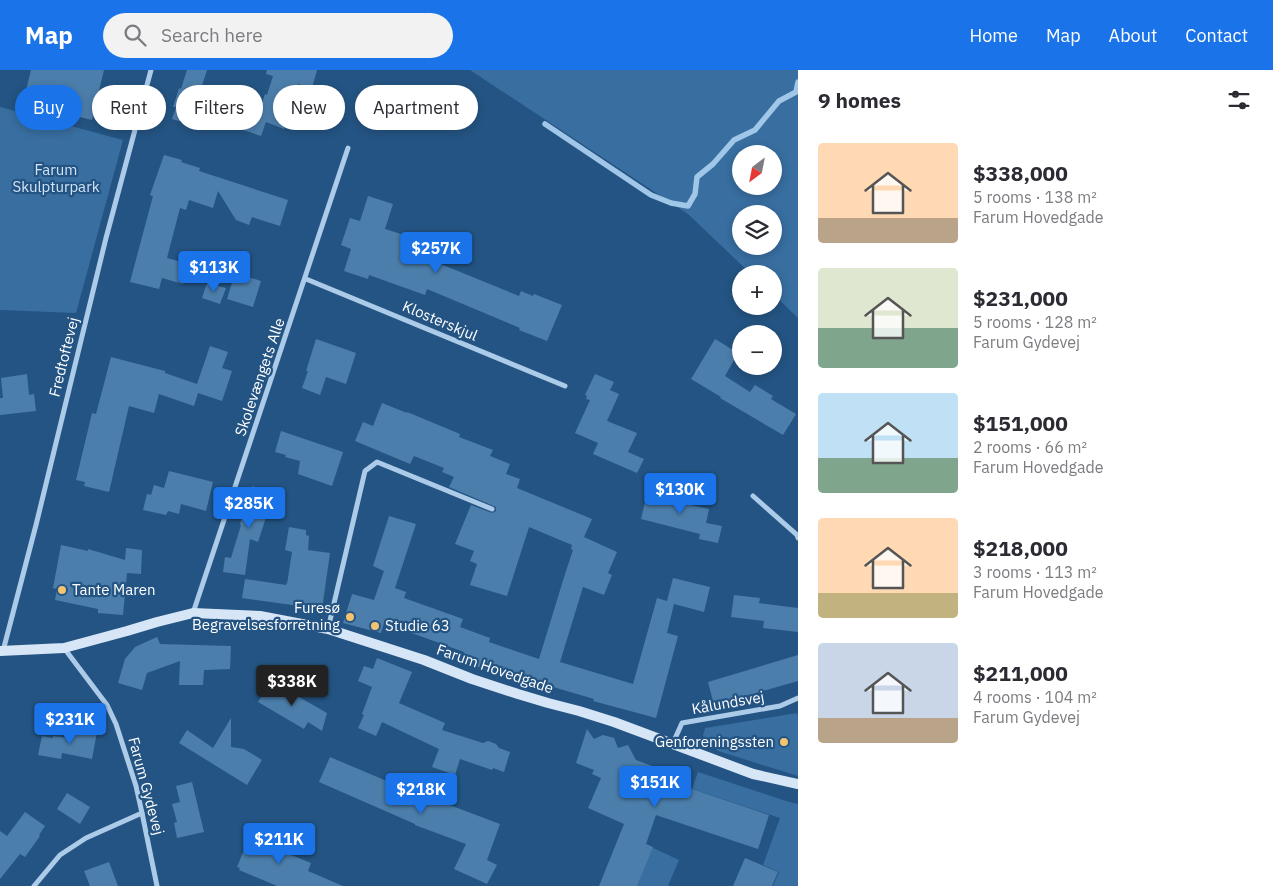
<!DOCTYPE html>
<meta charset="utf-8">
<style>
:root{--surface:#fff;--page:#f2f2f3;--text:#2b2b33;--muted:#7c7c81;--accent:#1a73e8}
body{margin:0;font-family:"IBM Plex Sans",sans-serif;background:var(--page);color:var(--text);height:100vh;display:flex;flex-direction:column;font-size:19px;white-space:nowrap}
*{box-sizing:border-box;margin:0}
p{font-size:16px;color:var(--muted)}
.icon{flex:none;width:28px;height:28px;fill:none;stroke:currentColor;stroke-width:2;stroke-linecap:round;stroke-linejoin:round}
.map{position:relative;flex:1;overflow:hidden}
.side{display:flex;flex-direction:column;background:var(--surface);width:475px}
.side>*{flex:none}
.hud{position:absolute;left:15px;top:15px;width:475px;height:45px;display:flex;gap:10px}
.needle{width:32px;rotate:212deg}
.controls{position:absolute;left:732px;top:75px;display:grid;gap:10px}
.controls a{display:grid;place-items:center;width:50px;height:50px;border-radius:50%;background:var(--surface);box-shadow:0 2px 8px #0003;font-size:25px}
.price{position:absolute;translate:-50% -42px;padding:0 11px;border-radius:5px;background:var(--accent);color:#fff;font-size:16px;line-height:32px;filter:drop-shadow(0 1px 2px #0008)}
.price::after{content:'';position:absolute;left:50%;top:30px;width:15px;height:11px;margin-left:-8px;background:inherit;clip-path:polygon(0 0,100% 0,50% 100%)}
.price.on{background:#222;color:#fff}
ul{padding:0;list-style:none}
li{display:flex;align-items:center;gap:15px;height:125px;padding:0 20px}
li span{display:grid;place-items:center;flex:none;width:140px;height:100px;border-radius:5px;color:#555}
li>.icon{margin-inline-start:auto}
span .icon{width:60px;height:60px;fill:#fffc;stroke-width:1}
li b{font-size:21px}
h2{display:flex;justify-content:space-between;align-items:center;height:60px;padding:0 20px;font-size:21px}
.chip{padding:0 18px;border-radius:22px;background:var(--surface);box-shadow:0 2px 8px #0003;font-size:18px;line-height:45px}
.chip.on{background:var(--accent);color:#fff}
header{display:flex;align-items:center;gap:30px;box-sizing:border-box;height:70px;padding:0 25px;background:var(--accent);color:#fff}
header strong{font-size:24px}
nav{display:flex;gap:28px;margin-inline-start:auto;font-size:18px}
.search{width:350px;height:45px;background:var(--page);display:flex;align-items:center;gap:12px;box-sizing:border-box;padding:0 18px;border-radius:28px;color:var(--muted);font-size:19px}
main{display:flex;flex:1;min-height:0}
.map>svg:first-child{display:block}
</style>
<header>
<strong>Map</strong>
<div class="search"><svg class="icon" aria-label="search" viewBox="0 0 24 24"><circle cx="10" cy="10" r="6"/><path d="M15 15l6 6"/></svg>Search here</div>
<nav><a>Home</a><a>Map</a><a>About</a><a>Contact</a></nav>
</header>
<main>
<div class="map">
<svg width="798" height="816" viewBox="0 0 798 816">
<rect width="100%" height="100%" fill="#245483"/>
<g fill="#386ea0" fill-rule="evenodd">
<path d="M470,0H798V248L774,225V204H751L688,144ZM741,84H774V116H741ZM741,144H774V176H741Z"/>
<polygon points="0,37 123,70 76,243 0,240"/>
<polygon points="797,643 798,646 798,706 718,681 703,666 705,658"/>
<polygon points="698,702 786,731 798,734 798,816 773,816 779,802 763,795 780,748 692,719"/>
<polygon points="651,777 679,790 668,816 636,816"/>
</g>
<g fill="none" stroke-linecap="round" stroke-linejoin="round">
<polyline stroke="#a0c7e8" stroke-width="5.5" points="545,54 651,125 671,133 688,136 695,124 697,107 713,94 734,70 755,60 779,31 796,22 798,12"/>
</g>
<g fill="#4c7eab">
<polygon points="31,0 104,0 92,50 23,33"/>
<polygon points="187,0 207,0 199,25 258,45 265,24 267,25 273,6 266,4 267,0 317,0 312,18 298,14 284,59 266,52 261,66 196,44 192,55 172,49 176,37 173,37 179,18 181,19"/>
<polygon points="164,85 182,90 181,92 200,98 199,101 288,130 280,156 252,147 249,155 236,150 218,121 213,138 189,130 186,140 180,138 167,188 189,194 183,214 162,208 159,219 130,212 153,126 150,125"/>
<polygon points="368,126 393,134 385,159 426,172 421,186 519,226 521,221 533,226 534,224 562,235 547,271 519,260 520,258 427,219 425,225 369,205 368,209 344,201 351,179 341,175 350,148 360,151"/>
<polygon points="235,203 261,211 253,237 227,229"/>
<polygon points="207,213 226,218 220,234 202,228"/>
<polygon points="316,269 356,283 346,314 326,307 320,325 302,318 308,301 306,301"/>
<polygon points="715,269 738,283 725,306 750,322 755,315 773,326 771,329 796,344 783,365 720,328 721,327 691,309"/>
<polygon points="210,276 228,282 222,298 232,301 222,331 198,323 194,336 159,324 154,343 129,336 109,422 84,416 85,412 76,410 92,343 96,344 111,287 165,301 165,303 197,314"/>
<polygon points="27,304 29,325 34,324 36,341 0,345 0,328 3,328 1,308"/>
<polygon points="595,304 614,312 610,320 619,324 607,351 637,363 628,382 644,389 637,403 593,384 598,373 575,363 590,330 586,329 587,326 585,325"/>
<polygon points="382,333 407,343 407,342 460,364 459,367 493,380 490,386 510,394 506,404 520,409 517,418 592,449 584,467 617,482 608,503 612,505 604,525 583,517 560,592 633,614 657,528 667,531 673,508 710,517 704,542 674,534 667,563 678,566 656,648 593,631 594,629 519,607 518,611 461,591 464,582 384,553 381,563 343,553 352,524 374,530 384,501 373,496 389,446 416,454 395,518 406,522 404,528 463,549 460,557 490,568 489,572 539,589 565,504 573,480 571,479 572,475 529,457 507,526 470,515 477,494 470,491 474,481 455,474 471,435 492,443 496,441 496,437 449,417 454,407 442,402 444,398 414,386 410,394 355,371 363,352 373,356"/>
<polygon points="281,361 343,382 332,416 298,404 300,391 285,387 286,385 275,382"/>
<polygon points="169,401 213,412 206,441 181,434 179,444 168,441 166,445 143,440 147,424 151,425 154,415 164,418"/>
<polygon points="252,416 274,423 258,472 250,469 245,505 223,502 225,487 231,488 241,455 240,454"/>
<polygon points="648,420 687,429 686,434 709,439 706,453 722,456 718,473 699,469 700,464 641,449"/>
<polygon points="289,457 306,460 306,465 309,466 308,480 330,483 322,539 242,528 245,509 286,515 286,513 287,514 292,482 285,480"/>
<polygon points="61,475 88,481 88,479 125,490 126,478 142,480 141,504 127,503 123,545 98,543 98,539 55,530 57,519 53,518"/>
<polygon points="734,525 760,528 759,533 798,538 798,562 763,558 764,551 731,547"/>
<polygon points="157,567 160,574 231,576 230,599 204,600 203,615 179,615 180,591 147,603 142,620 118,613 125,589 135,577"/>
<polygon points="798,585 798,611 714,635 708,612"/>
<polygon points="377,588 412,602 399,633 445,653 442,660 483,673 488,671 496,674 499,678 510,682 504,702 493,698 492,700 460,689 455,705 432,697 439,679 382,652 376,666 358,658 364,645 362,644 372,617 358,611 364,596 373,599"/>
<polygon points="271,611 327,643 322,661 308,652 304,659 258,632"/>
<polygon points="231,648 231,677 244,679 262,690 247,715 179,673 187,660 213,678"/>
<polygon points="70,657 97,662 92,689 62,683 61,689 38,685 42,666 53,668 53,666 68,668"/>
<polygon points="587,659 594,669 603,665 614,668 618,678 628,675 636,690 666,701 665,705 669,706 668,711 769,745 758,779 656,745 646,774 653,777 637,816 599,816 624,754 588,738 601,708 592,704 594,700 576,693"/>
<polygon points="330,687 422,726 423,725 500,754 487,790 497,795 487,814 454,799 466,774 415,755 415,754 319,712"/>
<polygon points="192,712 204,762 177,768 174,753 177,752 172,734 180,732 176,716"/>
<polygon points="67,723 90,737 80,754 57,739"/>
<polygon points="25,742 45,756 39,765 40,766 25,787 20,784 0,809 0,761 7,766"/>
<polygon points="280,765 294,771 289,784 311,793 308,801 343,816 277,816 239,800 240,798 237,797 247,773 250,774 252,768 275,778"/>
<polygon points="745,788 778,802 772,816 733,816"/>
<polygon points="109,792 118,816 90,816 84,801"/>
</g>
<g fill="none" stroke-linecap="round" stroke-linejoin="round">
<g stroke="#accbe8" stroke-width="5">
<polyline points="306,209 565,316"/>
<polyline points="753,426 797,465 798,468"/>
<polyline points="193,543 348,78"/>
<polyline points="328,559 365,401 377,392 492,439"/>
<polyline points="64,578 107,635 116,654 136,716 142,743 157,816"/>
<polyline points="3,581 36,455 106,168 151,0"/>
<polyline points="673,673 682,653 780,636 798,628"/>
<polyline points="34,816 60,785 86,768 142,743"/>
</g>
<polyline stroke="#d6e6f6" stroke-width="10" points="0,581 64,578 127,561 157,552 193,543 260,546 328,559 424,590 472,609 518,624 548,633 579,641 614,652 753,704 798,714"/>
</g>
<g fill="#f2c370" stroke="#245483" stroke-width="2">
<circle cx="62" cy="520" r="5"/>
<circle cx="350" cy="547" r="5"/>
<circle cx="375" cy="556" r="5"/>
<circle cx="784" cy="672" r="5"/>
</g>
<g text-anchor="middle" stroke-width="4.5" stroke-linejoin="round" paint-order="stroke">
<g font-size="15" fill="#d0e4f6" stroke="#245483">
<text x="56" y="105">Farum<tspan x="56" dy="17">Skulpturpark</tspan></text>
</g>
<g font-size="15" fill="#fff" stroke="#245483">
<text transform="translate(440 251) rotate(23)" y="5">Klosterskjul</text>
<text transform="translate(64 287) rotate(-76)" y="5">Fredtoftevej</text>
<text transform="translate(260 307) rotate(-71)" y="5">Skolevængets Alle</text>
<text transform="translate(495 599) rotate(19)" y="5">Farum Hovedgade</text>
<text transform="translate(728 633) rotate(-10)" y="5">Kålundsvej</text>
<text transform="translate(146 716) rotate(75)" y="5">Farum Gydevej</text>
</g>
<g font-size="15" fill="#fff" stroke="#245483" text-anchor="start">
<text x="72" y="525">Tante Maren</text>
<text x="340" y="543" text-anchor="end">Furesø<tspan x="340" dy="17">Begravelsesforretning</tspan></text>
<text x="385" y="561">Studie 63</text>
<text x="774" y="677" text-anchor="end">Genforeningssten</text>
</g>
</g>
</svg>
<div class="controls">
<a><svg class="needle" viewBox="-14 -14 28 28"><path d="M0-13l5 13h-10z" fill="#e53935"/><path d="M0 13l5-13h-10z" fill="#7c7c81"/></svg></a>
<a><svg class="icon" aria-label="layers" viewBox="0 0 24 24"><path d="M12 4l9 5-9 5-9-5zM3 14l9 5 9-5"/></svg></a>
<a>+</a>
<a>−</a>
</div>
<b class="price" style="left:436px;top:204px">$257K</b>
<b class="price" style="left:214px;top:223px">$113K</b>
<b class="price" style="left:680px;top:445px">$130K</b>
<b class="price" style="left:249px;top:459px">$285K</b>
<b class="price on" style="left:292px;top:637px">$338K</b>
<b class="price" style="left:70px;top:675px">$231K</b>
<b class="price" style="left:655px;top:738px">$151K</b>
<b class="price" style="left:421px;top:745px">$218K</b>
<b class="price" style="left:279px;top:795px">$211K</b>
<div class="hud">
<a class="chip on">Buy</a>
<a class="chip">Rent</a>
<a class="chip">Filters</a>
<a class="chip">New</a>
<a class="chip">Apartment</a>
</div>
</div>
<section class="side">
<h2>9 homes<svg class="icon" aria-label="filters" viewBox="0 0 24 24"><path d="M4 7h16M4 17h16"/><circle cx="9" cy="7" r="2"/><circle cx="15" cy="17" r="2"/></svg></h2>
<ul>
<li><span style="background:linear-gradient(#ffd9b3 75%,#b9a48a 0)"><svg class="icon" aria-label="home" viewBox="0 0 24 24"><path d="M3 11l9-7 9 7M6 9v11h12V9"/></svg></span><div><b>$338,000</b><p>5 rooms · 138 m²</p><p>Farum Hovedgade</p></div></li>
<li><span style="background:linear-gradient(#dfe7d0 60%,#7fa58c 0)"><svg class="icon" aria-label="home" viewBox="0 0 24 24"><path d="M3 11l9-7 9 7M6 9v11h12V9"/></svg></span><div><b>$231,000</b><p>5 rooms · 128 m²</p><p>Farum Gydevej</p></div></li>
<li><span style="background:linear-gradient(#bfe0f5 65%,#7fa58c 0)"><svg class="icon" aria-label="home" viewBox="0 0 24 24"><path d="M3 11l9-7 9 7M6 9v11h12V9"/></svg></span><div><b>$151,000</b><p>2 rooms · 66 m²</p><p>Farum Hovedgade</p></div></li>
<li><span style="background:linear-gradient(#ffd9b3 75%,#c2b280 0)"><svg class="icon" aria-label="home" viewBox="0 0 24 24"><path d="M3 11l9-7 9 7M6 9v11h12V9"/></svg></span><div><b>$218,000</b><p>3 rooms · 113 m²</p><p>Farum Hovedgade</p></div></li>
<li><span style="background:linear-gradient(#c9d6e8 75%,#b9a48a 0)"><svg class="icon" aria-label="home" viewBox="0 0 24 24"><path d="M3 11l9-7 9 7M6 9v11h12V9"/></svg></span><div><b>$211,000</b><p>4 rooms · 104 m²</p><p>Farum Gydevej</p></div></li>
</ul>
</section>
</main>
